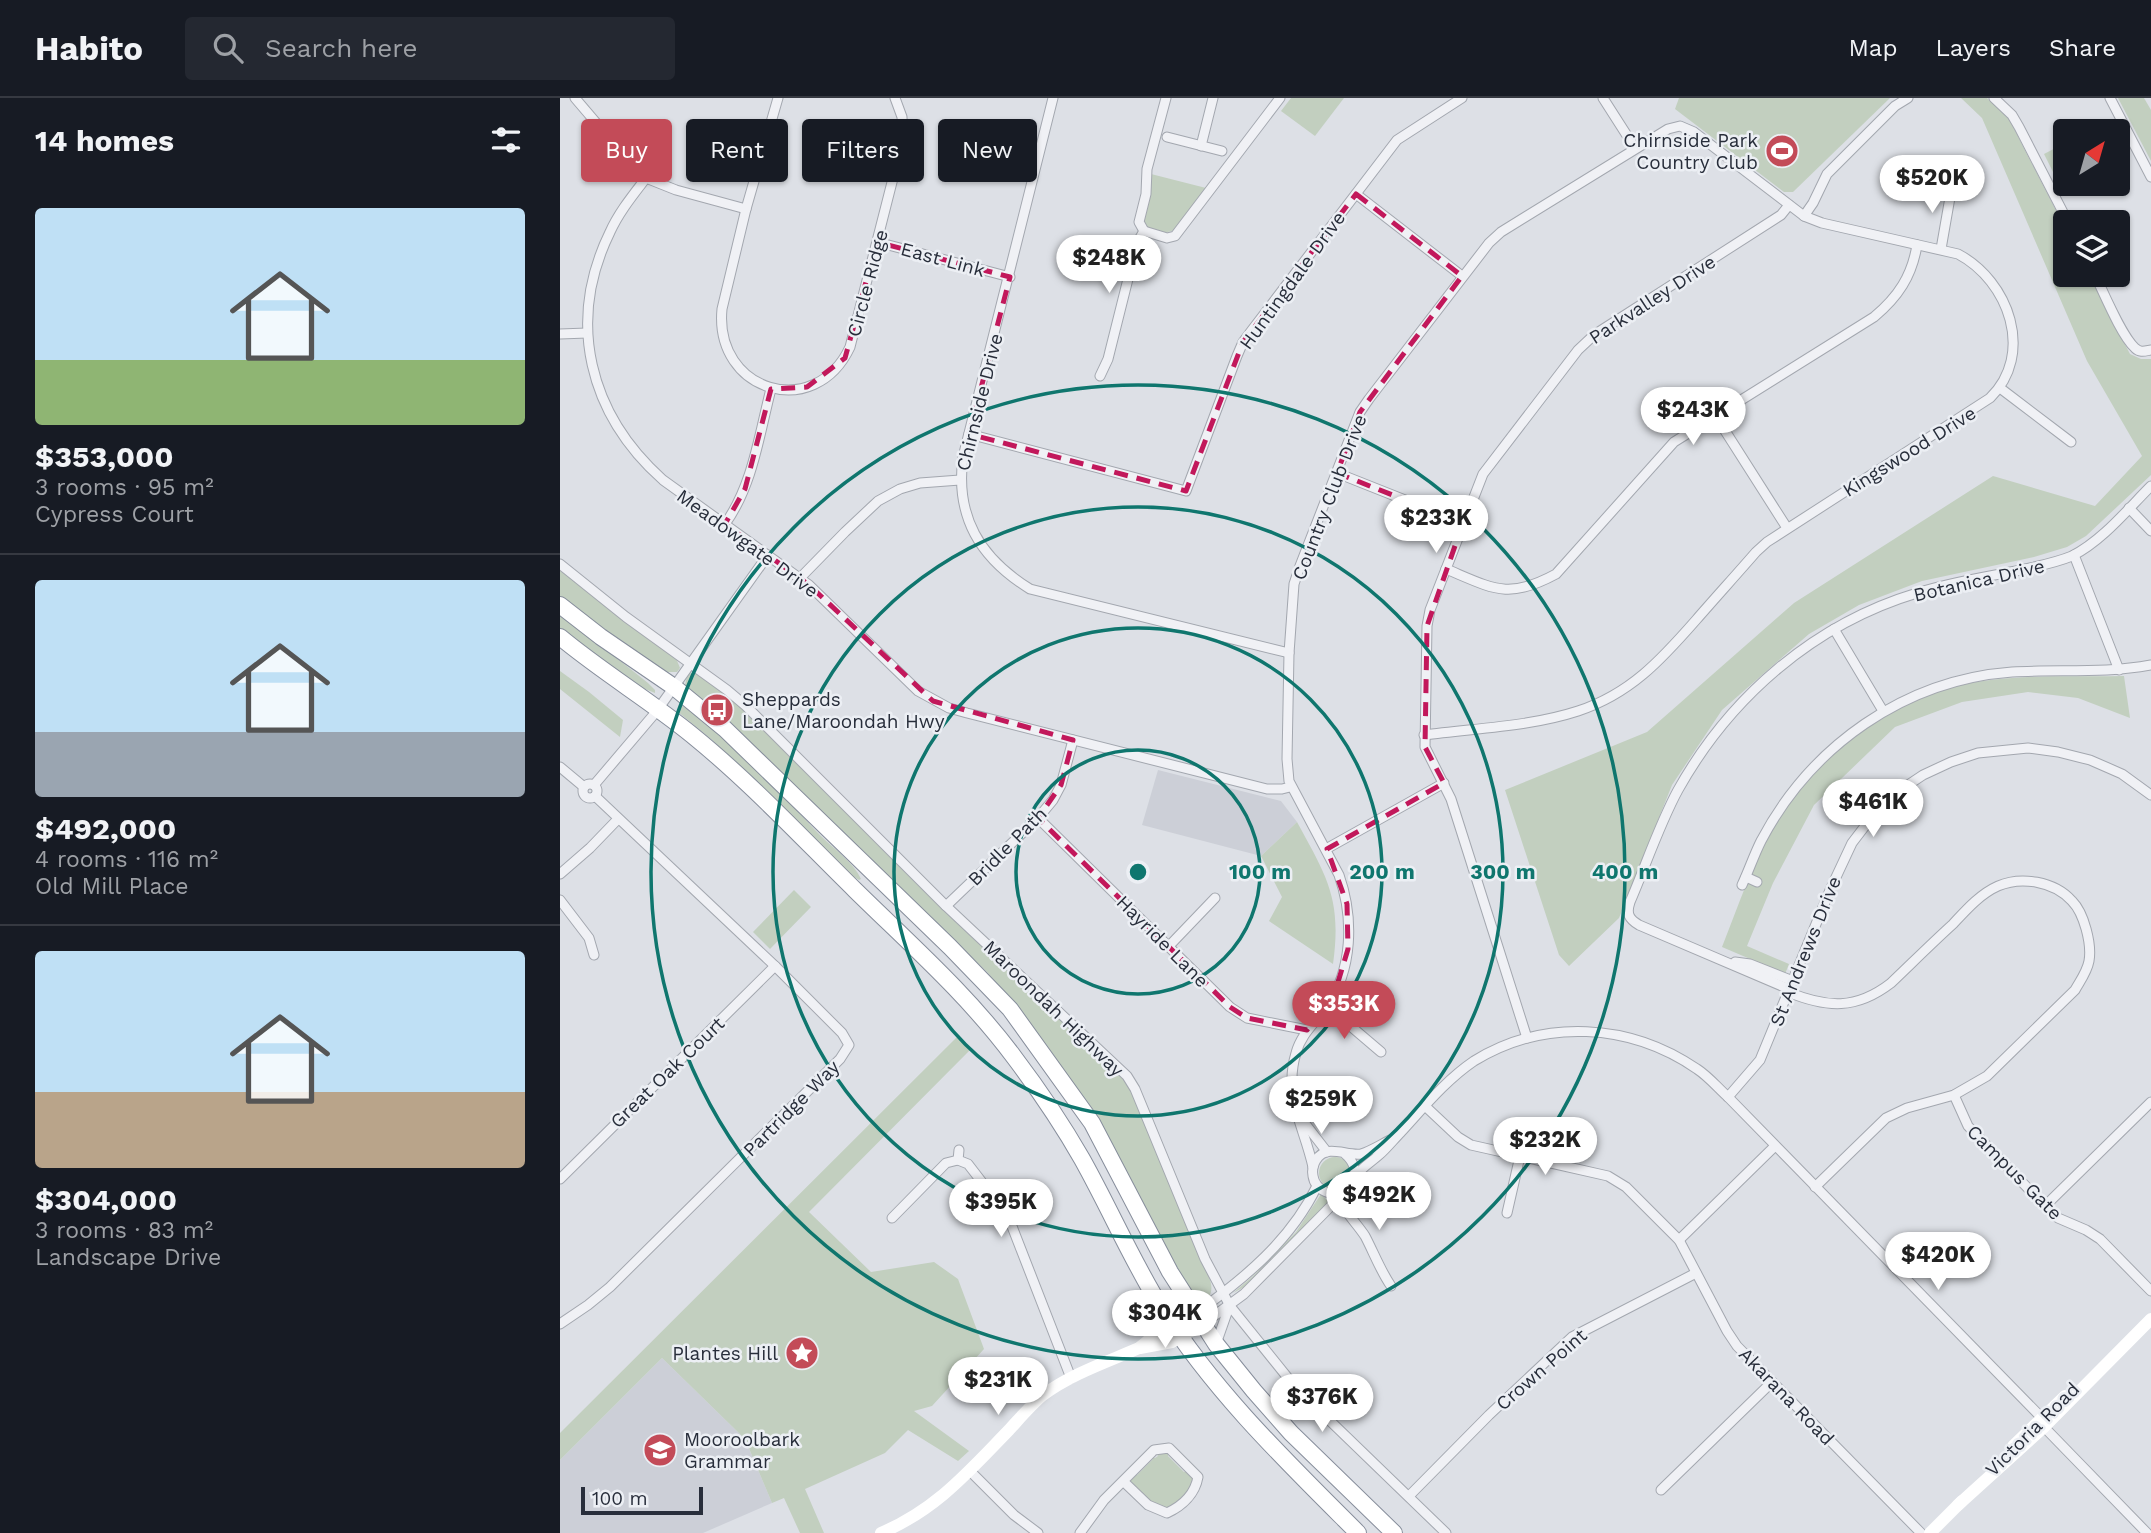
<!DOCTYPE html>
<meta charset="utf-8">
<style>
:root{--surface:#171b24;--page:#242831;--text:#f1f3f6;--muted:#9ea1a6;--line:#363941;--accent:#c34b58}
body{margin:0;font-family:"Work Sans",sans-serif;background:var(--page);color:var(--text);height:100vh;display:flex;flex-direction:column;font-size:26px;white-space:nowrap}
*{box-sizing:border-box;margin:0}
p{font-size:23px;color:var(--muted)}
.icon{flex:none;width:38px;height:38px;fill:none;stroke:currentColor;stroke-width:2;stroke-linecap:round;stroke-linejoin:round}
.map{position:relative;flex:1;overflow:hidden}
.drawer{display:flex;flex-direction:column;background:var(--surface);width:560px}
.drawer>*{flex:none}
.top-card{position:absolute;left:21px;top:21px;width:665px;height:63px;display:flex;gap:14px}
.needle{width:46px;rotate:37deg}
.fabs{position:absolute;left:1493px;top:21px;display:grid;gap:14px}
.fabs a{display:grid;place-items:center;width:77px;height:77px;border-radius:7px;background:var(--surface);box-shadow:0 2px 5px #0004;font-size:35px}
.scale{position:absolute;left:21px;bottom:18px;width:122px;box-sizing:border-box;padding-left:7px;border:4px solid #282e3b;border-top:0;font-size:19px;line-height:24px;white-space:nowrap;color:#282e3b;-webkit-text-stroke:5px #eceff4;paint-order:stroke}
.price{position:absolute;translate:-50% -60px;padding:0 16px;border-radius:24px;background:#fff;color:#222;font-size:23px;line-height:46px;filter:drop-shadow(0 2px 4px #0008)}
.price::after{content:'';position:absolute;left:50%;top:42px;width:21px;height:16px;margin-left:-10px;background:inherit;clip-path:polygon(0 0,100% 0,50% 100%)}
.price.active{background:var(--accent);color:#fff}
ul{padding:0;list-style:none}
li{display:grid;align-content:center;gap:14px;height:371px;padding:0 35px}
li+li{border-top:2px solid var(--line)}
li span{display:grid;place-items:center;height:217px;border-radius:7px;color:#555}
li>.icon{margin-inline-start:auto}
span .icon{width:126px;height:126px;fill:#fffc;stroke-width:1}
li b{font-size:30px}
h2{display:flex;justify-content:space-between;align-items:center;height:84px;padding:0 35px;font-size:30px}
.tag{padding:0 24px;border-radius:7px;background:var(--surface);box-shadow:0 2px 5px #0004;font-size:24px;line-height:63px}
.tag.active{background:var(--accent);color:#fff}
header{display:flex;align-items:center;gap:42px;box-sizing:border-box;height:98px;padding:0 35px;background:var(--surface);border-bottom:2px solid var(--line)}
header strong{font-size:33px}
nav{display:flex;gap:38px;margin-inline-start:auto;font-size:24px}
.search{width:490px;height:63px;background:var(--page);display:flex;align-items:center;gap:18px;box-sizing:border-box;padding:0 24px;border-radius:7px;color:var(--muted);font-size:26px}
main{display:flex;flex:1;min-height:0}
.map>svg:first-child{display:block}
</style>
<header>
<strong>Habito</strong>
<div class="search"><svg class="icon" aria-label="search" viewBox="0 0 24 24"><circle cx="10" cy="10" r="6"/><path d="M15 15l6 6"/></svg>Search here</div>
<nav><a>Map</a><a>Layers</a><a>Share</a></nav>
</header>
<main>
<section class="drawer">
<h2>14 homes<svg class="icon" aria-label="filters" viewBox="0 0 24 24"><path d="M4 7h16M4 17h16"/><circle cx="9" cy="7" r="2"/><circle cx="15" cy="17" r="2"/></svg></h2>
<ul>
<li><span style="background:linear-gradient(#bfe0f5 70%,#8fb573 0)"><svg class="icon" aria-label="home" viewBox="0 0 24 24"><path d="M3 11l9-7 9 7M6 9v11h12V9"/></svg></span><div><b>$353,000</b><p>3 rooms · 95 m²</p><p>Cypress Court</p></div></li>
<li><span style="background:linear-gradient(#bfe0f5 70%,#9aa5b1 0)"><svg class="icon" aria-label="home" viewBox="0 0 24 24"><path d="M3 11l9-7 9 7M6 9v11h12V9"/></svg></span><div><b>$492,000</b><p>4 rooms · 116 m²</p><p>Old Mill Place</p></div></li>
<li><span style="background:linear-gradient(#bfe0f5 65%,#b9a48a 0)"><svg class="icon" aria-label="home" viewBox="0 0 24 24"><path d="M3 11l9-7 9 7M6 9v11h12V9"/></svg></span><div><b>$304,000</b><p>3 rooms · 83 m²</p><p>Landscape Drive</p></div></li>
</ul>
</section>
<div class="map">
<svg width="1591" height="1435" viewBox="0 0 1591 1435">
<rect width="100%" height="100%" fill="#dde0e6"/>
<g fill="#cccfd7">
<polygon points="598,672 721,703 737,724 701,758 582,727"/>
<polygon points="102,1260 185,1341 212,1405 143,1435 0,1435 0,1362"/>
</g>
<g fill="#c2cfbf">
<polygon points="731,0 784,0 755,38 721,13"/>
<polygon points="1119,0 1330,0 1233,94 1224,94 1115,11"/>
<polygon points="1401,0 1427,0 1448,19 1505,130 1505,177 1529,177 1570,256 1581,261 1591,261 1591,377 1526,438 1507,449 1474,459 1362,483 1299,507 1249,536 1162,612 1112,687 1059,820 1009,868 999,857 945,692 1087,634 1234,505 1433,378 1535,408 1582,358 1527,263 1422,20"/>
<polygon points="1558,0 1584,0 1591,12 1591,63"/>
<polygon points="1505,45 1505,72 1495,78 1484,56"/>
<path d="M591,76L646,90L614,132C604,137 590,134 584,125L590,95Z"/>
<polygon points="523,147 568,159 562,182 517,170"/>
<polygon points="0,471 76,532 116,560 120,570 117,574 104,574 31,523 0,499"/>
<polygon points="0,515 88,585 95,592 95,595 75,587 0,533"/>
<polygon points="0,573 29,594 63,622 60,639 0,591"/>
<path d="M131,575H138L172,601L361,788L558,975L570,989L650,1182C655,1196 646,1209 634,1199C631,1196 630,1192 628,1189L521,997L488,949L427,874L128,592L125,587L127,578Z"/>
<path d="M1564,578L1570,620L1518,600L1468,594L1402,604L1335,629L1254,707L1213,785L1187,848L1229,866L1225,876L1162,849C1178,809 1192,765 1215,728C1255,658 1336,597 1416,584C1465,576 1515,579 1564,578Z"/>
<path d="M121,607C173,636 219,695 261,738C274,751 294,765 301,781L299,782L291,777L152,642L117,613Z"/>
<path d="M737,724C767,779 782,801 773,866L709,823L722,799L701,758Z"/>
<polygon points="234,792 251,809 210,851 193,834"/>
<polygon points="399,937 411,951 249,1114 311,1174 374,1164 398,1181 424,1251 372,1308 354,1313 409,1353 398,1363 348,1332 325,1355 245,1391 264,1435 240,1435 224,1400 212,1405 185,1341 102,1260 0,1362 0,1335"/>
<circle cx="775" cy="1075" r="16"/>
<polygon points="761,1096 769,1104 688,1187 673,1195 692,1179 736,1134"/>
<path d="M596,1353L608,1354V1358L624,1374L628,1373L634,1382C630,1395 617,1406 605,1411L595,1409L570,1385L573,1376L577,1377L593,1361L592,1359L595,1360L598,1358Z"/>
</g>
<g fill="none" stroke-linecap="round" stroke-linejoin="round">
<defs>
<g id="street">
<polyline points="15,0 67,61 86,80 116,92 186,111"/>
<path d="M218,0L186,111L162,211C154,294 255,324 290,249L343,41L342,19L335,0"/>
<path d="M493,0L403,359C395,419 420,460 470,491L729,555"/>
<polyline points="1043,0 1075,50"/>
<polyline points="1434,0 1452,17 1459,29 1508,124"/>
<polyline points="1550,0 1591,79"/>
<polyline points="607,39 662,53"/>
<polyline points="641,48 653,0"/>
<path d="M86,80C73,97 59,114 50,134C6,224 29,316 103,382L249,487L358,593L389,610L407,615L707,691H722L730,689"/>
<polyline points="796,96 902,178"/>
<polyline points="1244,118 1253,105 1267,76 1335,8 1348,0"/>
<polyline points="584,133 607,140 615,138 720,0"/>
<polyline points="584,133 579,124 586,96 587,71 606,0"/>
<polyline points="317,144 450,179"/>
<polyline points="1381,151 1392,88"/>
<path d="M1535,177C1544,195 1561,237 1575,250C1580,255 1585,253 1591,252"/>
<polyline points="0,236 27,235"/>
<polyline points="540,278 548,261 577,145 584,133"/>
<polyline points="1440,290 1511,344"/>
<polyline points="1155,317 1227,430"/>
<polyline points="409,336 626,393 677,258 683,244 692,232 837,42 902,0"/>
<polyline points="777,375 903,425"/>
<polyline points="1569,410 1591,433"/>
<path d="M165,426C193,387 199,337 211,291"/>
<polyline points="1514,457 1559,572"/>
<polyline points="0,466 66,519 167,592 186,608 386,808 567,978 575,991 645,1161 670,1208 736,1290 886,1435"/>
<path d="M886,471C934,491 948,502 996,476L1114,344L1314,219C1338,199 1352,178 1357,147"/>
<polyline points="240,480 285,434 318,403 340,391 360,385 400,382"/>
<polyline points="1274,531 1323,613"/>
<polyline points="0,669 24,689"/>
<circle cx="30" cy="693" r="7"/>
<polyline points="34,687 96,614 208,457"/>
<polyline points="478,720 670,909 687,920 747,932"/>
<polyline points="766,751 884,685"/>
<polyline points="0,776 30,750 58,721"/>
<polyline points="1186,779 1197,784"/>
<path d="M1182,787C1189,772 1194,757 1201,743C1251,648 1344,582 1452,574C1499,571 1544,576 1591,567"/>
<polyline points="0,802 29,840 34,857"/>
<polyline points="386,808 478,720 493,702 501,687 513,642"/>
<polyline points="609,848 655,800"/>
<polyline points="1175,864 1190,866 1233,883"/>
<path d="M1229,891L1079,827C1069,821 1066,816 1070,804C1086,767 1099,727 1118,692C1170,599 1254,526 1357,495C1391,484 1426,479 1461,472C1478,468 1495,465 1512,458C1542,443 1567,412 1591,388"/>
<path d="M1228,894C1267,910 1296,912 1331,885C1352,865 1372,845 1393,826C1406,812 1420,796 1438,788C1461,778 1494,783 1512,803C1524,815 1532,846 1529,863C1527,874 1520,883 1515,892L1427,978L1394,997L1347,1010L1326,1020L1255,1089"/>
<polyline points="767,908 821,954"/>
<polyline points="967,940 891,701 865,649 867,528 870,512 923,376 1018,252 1034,237 1221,117 1229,107"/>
<polyline points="1394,997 1408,1028 1485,1108 1498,1120 1526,1132 1540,1141 1591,1193"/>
<polyline points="1168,999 1200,962 1270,792 1292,745 1318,711 1342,691 1363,677 1391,664 1418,655 1468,650 1498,654 1530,662 1562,676 1591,697"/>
<polyline points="865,1008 898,1039 911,1047 1048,1078 1066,1089 1119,1142 1167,1233 1177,1248 1361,1435"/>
<polyline points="743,1023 767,1054"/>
<path d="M785,1056C806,1073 791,1105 766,1094C759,1091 754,1085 753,1078C752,1073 753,1067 756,1062C767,1045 785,1058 801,1056C811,1053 820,1047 830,1042"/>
<polyline points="398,1062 399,1052"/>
<path d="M753,1069C744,1028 723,998 736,955C741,936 755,925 766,910C793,872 794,820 779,777L729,683L727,661L729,555L734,486L740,468L800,314L809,301L929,145L941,134L1108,31L1120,28L1134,34L1244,118L1262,125L1398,156C1449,183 1475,256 1430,300L1207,444L1196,454C1176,477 1156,499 1136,522C1101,562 1070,596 1018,613C969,629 915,630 864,637"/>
<path d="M796,1078C802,1069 810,1065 819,1057C827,1050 834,1041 841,1034C864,1009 886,982 914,963C984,920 1070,925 1137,971C1148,978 1158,990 1168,999L1481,1319"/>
<polyline points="0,1081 215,868"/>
<path d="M778,1096C783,1113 795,1123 805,1138C814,1155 820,1172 831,1188"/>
<polyline points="1485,1108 1591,1004"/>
<polyline points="947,1115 960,1058"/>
<polyline points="332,1120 386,1065 398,1062 408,1066 448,1118 511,1280"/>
<polyline points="1119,1142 1215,1048"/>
<path d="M636,1215C684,1181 731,1142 757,1088"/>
<polyline points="0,1226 28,1207 50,1189 280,961 289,947 282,935 215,868 35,698"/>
<polyline points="643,1226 684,1196 772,1107 773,1096"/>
<polyline points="656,1246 669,1209"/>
<polyline points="1484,1329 1587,1435"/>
<polyline points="410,1373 454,1417 478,1435"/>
<polyline points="1101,1392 1212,1284"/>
<polyline points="849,1398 929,1317 1012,1239 1136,1175"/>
<path d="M520,1435L544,1402L594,1352L609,1350L638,1379C635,1396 622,1408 607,1415L588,1407L563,1383"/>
</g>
<g id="highway">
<polyline points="0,507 41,539 114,589 165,631 390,849 450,911 532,1025 610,1174 656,1246 694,1293 731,1335 834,1435"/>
<path d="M0,539C42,574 89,602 132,637C190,684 242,740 295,792C350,846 408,897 454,959C479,992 502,1026 522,1061C550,1111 572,1163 602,1211C655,1295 728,1365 798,1435"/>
</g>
</defs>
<use href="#street" stroke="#a3a7af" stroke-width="11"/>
<use href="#highway" stroke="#868d9b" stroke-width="18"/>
<use href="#street" stroke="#f0f1f5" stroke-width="9"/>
<g stroke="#fff" stroke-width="12">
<polyline points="589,1242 594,1224 601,1209"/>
<polyline points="580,1250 612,1244 643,1226"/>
<polyline points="1453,1348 1505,1298"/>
<polyline points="1398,1407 1484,1329 1591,1221"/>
<path d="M321,1435C377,1411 408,1374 449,1332C460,1320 471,1307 483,1297C511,1276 547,1264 579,1250L589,1242L636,1215"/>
<polyline points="1370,1435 1402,1403"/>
</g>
<use href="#highway" stroke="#fff" stroke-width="16"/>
</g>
<path fill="none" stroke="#c2185b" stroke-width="5" stroke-dasharray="14 9" stroke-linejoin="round" d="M796,96L902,178L800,314L777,375L903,425L867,528L865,649L884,685L767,751L787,806L788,851L775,894L747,932L687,920L670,909L478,720L501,687L513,642L373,603L249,487L165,426L185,391L211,291L247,289L285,260L317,144L450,179L409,336L626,393L683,244Z"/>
<g fill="none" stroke="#0f766e" stroke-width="3.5">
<circle cx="578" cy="774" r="122"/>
<circle cx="578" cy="774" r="244"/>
<circle cx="578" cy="774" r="365"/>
<circle cx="578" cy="774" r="487"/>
</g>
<defs>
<symbol id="stadium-disc" viewBox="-11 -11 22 22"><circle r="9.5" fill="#c34b58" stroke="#eceff4"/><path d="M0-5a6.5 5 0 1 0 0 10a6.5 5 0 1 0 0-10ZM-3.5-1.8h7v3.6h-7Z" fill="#fff"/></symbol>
<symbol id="bus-disc" viewBox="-11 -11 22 22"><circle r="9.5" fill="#c34b58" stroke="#eceff4"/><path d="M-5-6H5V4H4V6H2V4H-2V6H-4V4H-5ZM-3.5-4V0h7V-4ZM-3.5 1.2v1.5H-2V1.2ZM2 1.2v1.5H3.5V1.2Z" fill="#fff"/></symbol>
<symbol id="sight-disc" viewBox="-11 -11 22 22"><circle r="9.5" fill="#c34b58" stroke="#eceff4"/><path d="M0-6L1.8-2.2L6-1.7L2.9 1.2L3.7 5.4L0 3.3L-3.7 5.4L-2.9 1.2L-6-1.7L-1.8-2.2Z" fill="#fff"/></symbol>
<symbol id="school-disc" viewBox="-11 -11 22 22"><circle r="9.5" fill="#c34b58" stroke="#eceff4"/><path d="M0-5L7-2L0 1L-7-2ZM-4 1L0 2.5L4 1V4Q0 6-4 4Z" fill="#fff"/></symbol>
</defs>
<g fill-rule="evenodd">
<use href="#stadium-disc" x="1203" y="34" width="38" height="38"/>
<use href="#bus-disc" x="138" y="593" width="38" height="38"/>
<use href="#sight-disc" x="223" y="1236" width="38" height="38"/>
<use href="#school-disc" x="81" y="1333" width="38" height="38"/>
</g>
<g text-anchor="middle" stroke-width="5" stroke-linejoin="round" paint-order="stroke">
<g font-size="19" fill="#282e3b" stroke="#eceff4" text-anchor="end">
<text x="1198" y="49">Chirnside Park<tspan x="1198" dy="22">Country Club</tspan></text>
<text x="182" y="608" text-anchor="start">Sheppards<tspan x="182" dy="22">Lane/Maroondah Hwy</tspan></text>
<text x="218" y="1262">Plantes Hill</text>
<text x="124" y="1348" text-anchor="start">Mooroolbark<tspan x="124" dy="22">Grammar</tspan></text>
</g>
<g font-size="19" fill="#282e3b" stroke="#eceff4">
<text transform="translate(383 161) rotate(15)" y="7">East Link</text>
<text transform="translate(732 182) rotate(-54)" y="7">Huntingdale Drive</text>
<text transform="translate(307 185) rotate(-75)" y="7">Circle Ridge</text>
<text transform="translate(1092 201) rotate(-33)" y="7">Parkvalley Drive</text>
<text transform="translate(419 304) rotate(-76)" y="7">Chirnside Drive</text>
<text transform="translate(1349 353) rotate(-32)" y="7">Kingswood Drive</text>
<text transform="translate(769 399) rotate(-69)" y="7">Country Club Drive</text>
<text transform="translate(188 445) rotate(36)" y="7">Meadowgate Drive</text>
<text transform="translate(1419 482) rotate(-13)" y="7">Botanica Drive</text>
<text transform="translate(447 748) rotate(-45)" y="7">Bridle Path</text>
<text transform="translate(603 843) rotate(45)" y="7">Hayride Lane</text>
<text transform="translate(1245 853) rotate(-68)" y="7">St Andrews Drive</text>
<text transform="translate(494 910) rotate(44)" y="7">Maroondah Highway</text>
<text transform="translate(107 974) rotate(-44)" y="7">Great Oak Court</text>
<text transform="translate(231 1010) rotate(-45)" y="7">Partridge Way</text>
<text transform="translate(1455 1074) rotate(45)" y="7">Campus Gate</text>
<text transform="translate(981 1271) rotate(-41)" y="7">Crown Point</text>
<text transform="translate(1227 1298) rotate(46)" y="7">Akarana Road</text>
<text transform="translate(1472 1331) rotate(-45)" y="7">Victoria Road</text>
</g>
</g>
<circle cx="578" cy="774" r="10" fill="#0f766e" stroke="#eceff4" stroke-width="3.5"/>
<g font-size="21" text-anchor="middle" font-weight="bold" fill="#0f766e" stroke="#eceff4" stroke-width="5" stroke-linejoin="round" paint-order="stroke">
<text x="700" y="781">100 m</text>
<text x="822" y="781">200 m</text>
<text x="943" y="781">300 m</text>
<text x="1065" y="781">400 m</text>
</g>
</svg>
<div class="fabs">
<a><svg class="needle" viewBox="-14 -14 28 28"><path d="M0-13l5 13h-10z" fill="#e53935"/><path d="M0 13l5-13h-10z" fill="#9ea1a6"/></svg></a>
<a><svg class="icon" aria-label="layers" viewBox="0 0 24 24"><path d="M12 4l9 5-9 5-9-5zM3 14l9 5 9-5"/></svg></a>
</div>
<div class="scale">100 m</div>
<b class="price" style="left:1372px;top:117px">$520K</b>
<b class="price" style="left:549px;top:197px">$248K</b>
<b class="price" style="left:1133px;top:349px">$243K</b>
<b class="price" style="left:876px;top:457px">$233K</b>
<b class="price" style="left:1313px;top:741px">$461K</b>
<b class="price active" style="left:784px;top:943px">$353K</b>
<b class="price" style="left:761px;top:1038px">$259K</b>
<b class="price" style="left:985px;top:1079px">$232K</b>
<b class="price" style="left:819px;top:1134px">$492K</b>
<b class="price" style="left:441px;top:1141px">$395K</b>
<b class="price" style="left:1378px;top:1194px">$420K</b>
<b class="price" style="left:605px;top:1252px">$304K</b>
<b class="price" style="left:438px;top:1319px">$231K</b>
<b class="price" style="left:762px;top:1336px">$376K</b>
<div class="top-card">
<a class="tag active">Buy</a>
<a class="tag">Rent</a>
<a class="tag">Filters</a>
<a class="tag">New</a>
</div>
</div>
</main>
